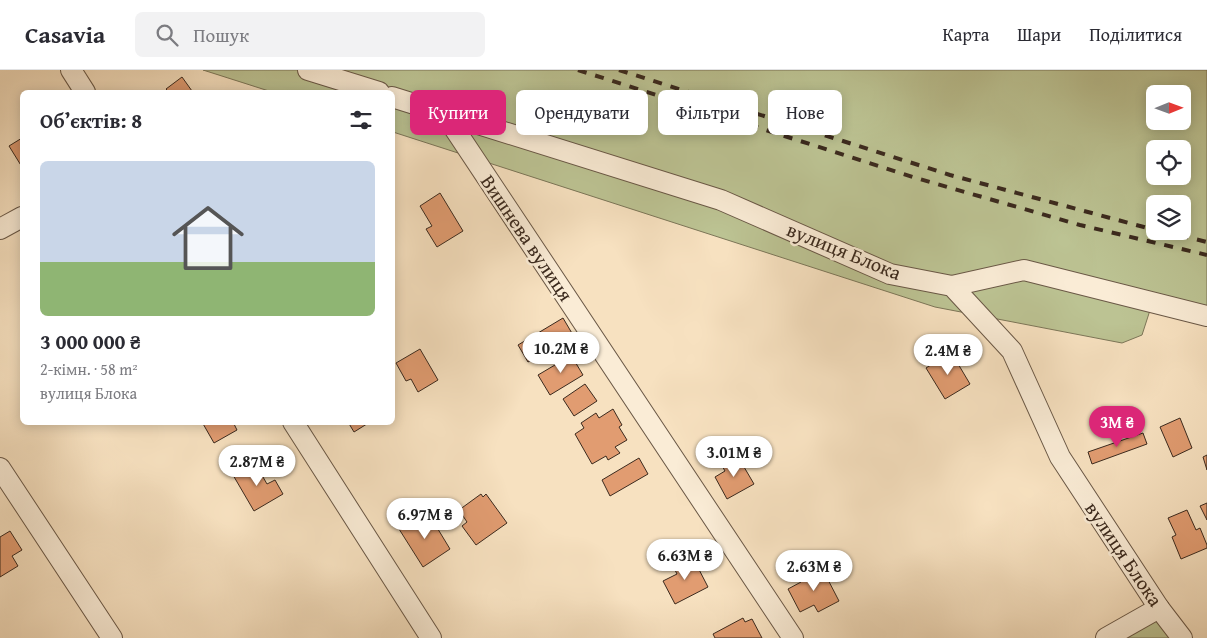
<!DOCTYPE html>
<html lang="uk">
<meta charset="utf-8">
<style>
:root{--surface:#fff;--page:#f2f2f3;--text:#2b2b33;--muted:#7c7c81;--line:#e1e1e2;--accent:#db2777}
body{margin:0;font-family:"Gentium Book Plus",serif;background:var(--page);color:var(--text);height:100vh;display:flex;flex-direction:column;font-size:19px;white-space:nowrap}
*{box-sizing:border-box;margin:0}
p{font-size:16px;color:var(--muted)}
.icon{flex:none;width:28px;height:28px;fill:none;stroke:currentColor;stroke-width:2;stroke-linecap:round;stroke-linejoin:round}
.map{position:relative;flex:1;overflow:hidden}
.details{position:absolute;left:20px;top:20px;width:375px;height:335px;display:flex;flex-direction:column;background:var(--surface);border-radius:8px;box-shadow:0 2px 12px #0003}
.details>*{flex:none}
.banner{position:absolute;left:410px;top:20px;width:475px;height:45px;display:flex;gap:10px}
.needle{width:32px;rotate:89deg}
.tools{position:absolute;left:1146px;top:15px;display:grid;gap:10px}
.tools a{display:grid;place-items:center;width:45px;height:45px;border-radius:8px;background:var(--surface);box-shadow:0 2px 12px #0003;font-size:25px}
.price{position:absolute;translate:-50% -42px;padding:0 11px;border-radius:18px;background:#fff;color:#222;font-size:16px;line-height:32px;filter:drop-shadow(0 1px 2px #0008)}
.price::after{content:'';position:absolute;left:50%;top:30px;width:15px;height:11px;margin-left:-8px;background:inherit;clip-path:polygon(0 0,100% 0,50% 100%)}
.price.selected{background:var(--accent);color:#fff}
ul{padding:0;list-style:none}
li{display:grid;align-content:center;gap:10px;height:265px;padding:0 20px}
li+li{border-top:1px solid var(--line)}
li span{display:grid;place-items:center;height:155px;border-radius:8px;color:#555}
li>.icon{margin-inline-start:auto}
span .icon{width:90px;height:90px;fill:#fffc;stroke-width:1}
li b{font-size:21px}
h2{display:flex;justify-content:space-between;align-items:center;height:60px;padding:0 20px;font-size:21px}
.pill{padding:0 18px;border-radius:8px;background:var(--surface);box-shadow:0 2px 12px #0003;font-size:18px;line-height:45px}
.pill.selected{background:var(--accent);color:#fff}
header{display:flex;align-items:center;gap:30px;box-sizing:border-box;height:70px;padding:0 25px;background:var(--surface);border-bottom:1px solid var(--line)}
header strong{font-size:24px}
nav{display:flex;gap:28px;margin-inline-start:auto;font-size:18px}
.search{width:350px;height:45px;background:var(--page);display:flex;align-items:center;gap:12px;box-sizing:border-box;padding:0 18px;border-radius:8px;color:var(--muted);font-size:19px}
.map>svg:first-child{display:block}
</style>
<header>
<strong>Casavia</strong>
<div class="search"><svg class="icon" aria-label="search" viewBox="0 0 24 24"><circle cx="10" cy="10" r="6"/><path d="M15 15l6 6"/></svg>Пошук</div>
<nav><a>Карта</a><a>Шари</a><a>Поділитися</a></nav>
</header>
<div class="map">
<svg width="1207" height="568" viewBox="0 0 1207 568">
<rect width="100%" height="100%" fill="#f7e1c0"/>
<filter id="stains"><feTurbulence type="fractalNoise" baseFrequency=".004" numOctaves="4"/><feColorMatrix values="0 0 0 0 .2 0 0 0 0 .09 0 0 0 0 .02 0 0 0 .5 -.17"/></filter>
<radialGradient id="worn" r=".72"><stop offset=".6" stop-color="#630" stop-opacity="0"/><stop offset="1" stop-color="#630" stop-opacity=".3"/></radialGradient>
<g fill="#bcc393" stroke="#7c7658" fill-rule="evenodd">
<path d="M203,0H1207V246L1152,234L1142,265L1122,273L935,237L393,62L392,22H272ZM1155,24H1182V51H1155ZM1155,79H1182V106H1155ZM1155,134H1182V161H1155Z"/>
<polygon points="1159,538 1182,568 1106,568"/>
</g>
<g fill="#e19c71" stroke="#3b2a1e">
<polygon points="182,7 192,21 190,22 169,22 166,19"/>
<polygon points="22,68 22,97 9,76"/>
<polygon points="440,123 463,161 437,177 426,159 432,156 420,136"/>
<polygon points="563,248 573,265 528,292 518,275"/>
<polygon points="420,279 438,310 418,322 411,309 406,311 396,293"/>
<polygon points="568,280 583,305 550,325 538,305 560,292 557,287"/>
<polygon points="951,282 970,314 945,329 926,298"/>
<polygon points="585,314 597,331 574,346 563,329"/>
<polygon points="613,339 622,355 619,357 627,370 615,377 620,383 608,390 606,386 592,394 575,364 584,358 581,353 596,343 599,348"/>
<polygon points="1180,348 1192,378 1173,387 1160,357"/>
<polygon points="202,352 233,352 237,360 214,373"/>
<polygon points="348,352 370,352 354,362"/>
<polygon points="1143,363 1147,374 1092,394 1088,382"/>
<polygon points="737,385 754,414 727,429 715,407 725,401 721,394"/>
<polygon points="1207,385 1207,400 1203,387"/>
<polygon points="639,388 648,404 610,426 602,410"/>
<polygon points="255,393 267,414 275,410 283,424 254,441 233,405"/>
<polygon points="481,424 483,427 486,424 507,453 476,475 462,456 467,452 459,440"/>
<polygon points="1207,433 1207,450 1200,436"/>
<polygon points="1187,440 1196,460 1200,458 1207,475 1207,478 1181,489 1172,467 1176,465 1168,448"/>
<polygon points="430,446 450,479 423,497 399,459 417,447 421,452"/>
<polygon points="10,461 22,480 12,486 18,496 0,507 0,467"/>
<polygon points="692,486 708,517 675,534 663,511 677,504 673,496"/>
<polygon points="814,500 817,506 824,502 839,531 818,542 814,535 800,542 788,519 801,512 799,508"/>
<polygon points="743,548 745,552 752,549 762,568 715,568 713,564"/>
</g>
<g fill="none" stroke-linecap="round" stroke-linejoin="round">
<defs>
<g id="minor">
<polyline points="71,0 85,22"/>
<polyline points="308,0 379,22"/>
<polyline points="392,27 721,130 890,204 952,216 1012,281 1060,387 1159,538 1182,568"/>
<polyline points="444,43 793,568"/>
<polyline points="0,159 22,147"/>
<polyline points="952,216 1024,200 1207,246"/>
<polyline points="293,352 431,568"/>
<polyline points="0,398 112,568"/>
<polyline points="1106,568 1159,538"/>
</g>
</defs>
<use href="#minor" stroke="#6a5846" stroke-width="22"/>
<use href="#minor" stroke="#faecd6" stroke-width="20"/>
<g stroke="#3b2a1e" stroke-width="4" stroke-dasharray="9 9" stroke-linecap="butt">
<polyline points="578,0 916,108 1080,155 1207,185"/>
<polyline points="619,0 950,105 1155,160"/>
<polyline points="1162,161 1207,172"/>
</g>
</g>
<g text-anchor="middle" stroke-width="5" stroke-linejoin="round" paint-order="stroke">
<g font-size="20" fill="#3b2a1e" stroke="#faecd6">
<text transform="translate(527 168) rotate(56)" y="7">Вишнева вулиця</text>
<text transform="translate(844 181) rotate(22)" y="7">вулиця Блока</text>
<text transform="translate(1124 484) rotate(56)" y="7">вулиця Блока</text>
</g>
</g>
<rect width="100%" height="100%" filter="url(#stains)"/>
<rect width="100%" height="100%" fill="url(#worn)"/>
</svg>
<div class="tools">
<a><svg class="needle" viewBox="-14 -14 28 28"><path d="M0-13l5 13h-10z" fill="#e53935"/><path d="M0 13l5-13h-10z" fill="#7c7c81"/></svg></a>
<a><svg class="icon" aria-label="locate" viewBox="0 0 24 24"><circle cx="12" cy="12" r="6"/><path d="M12 2v4M12 18v4M2 12h4M18 12h4"/></svg></a>
<a><svg class="icon" aria-label="layers" viewBox="0 0 24 24"><path d="M12 4l9 5-9 5-9-5zM3 14l9 5 9-5"/></svg></a>
</div>
<b class="price" style="left:561px;top:304px">10.2M ₴</b>
<b class="price" style="left:948px;top:306px">2.4M ₴</b>
<b class="price selected" style="left:1117px;top:378px">3M ₴</b>
<b class="price" style="left:734px;top:408px">3.01M ₴</b>
<b class="price" style="left:257px;top:417px">2.87M ₴</b>
<b class="price" style="left:425px;top:470px">6.97M ₴</b>
<b class="price" style="left:685px;top:511px">6.63M ₴</b>
<b class="price" style="left:814px;top:522px">2.63M ₴</b>
<div class="banner">
<a class="pill selected">Купити</a>
<a class="pill">Орендувати</a>
<a class="pill">Фільтри</a>
<a class="pill">Нове</a>
</div>
<section class="details">
<h2>Об’єктів: 8<svg class="icon" aria-label="filters" viewBox="0 0 24 24"><path d="M4 7h16M4 17h16"/><circle cx="9" cy="7" r="2"/><circle cx="15" cy="17" r="2"/></svg></h2>
<ul>
<li><span style="background:linear-gradient(#c9d6e8 65%,#8fb573 0)"><svg class="icon" aria-label="home" viewBox="0 0 24 24"><path d="M3 11l9-7 9 7M6 9v11h12V9"/></svg></span><div><b>3 000 000 ₴</b><p>2-кімн. · 58 m²</p><p>вулиця Блока</p></div></li>
</ul>
</section>
</div>
